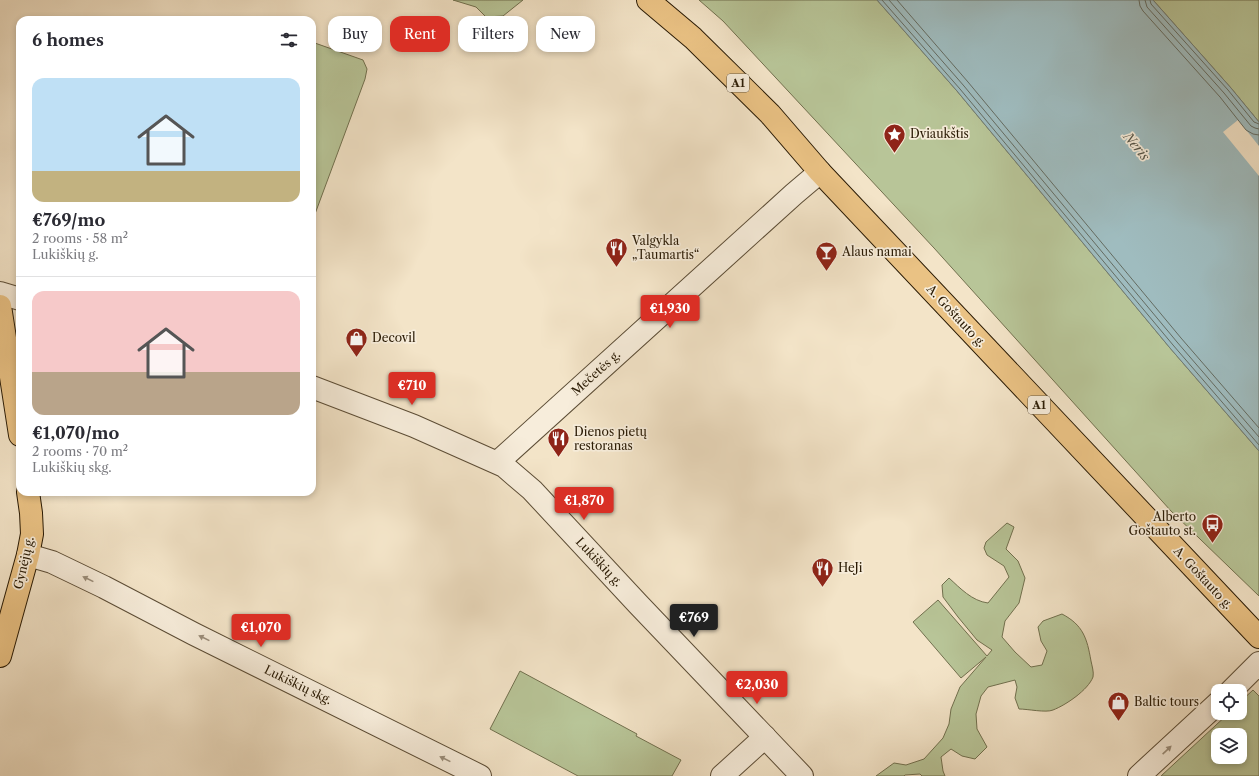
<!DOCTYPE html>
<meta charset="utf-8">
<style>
:root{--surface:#fff;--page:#f2f2f3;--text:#2b2b33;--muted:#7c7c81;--line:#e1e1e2;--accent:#d93025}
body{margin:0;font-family:"Libre Caslon Text",serif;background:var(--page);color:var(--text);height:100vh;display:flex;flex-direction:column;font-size:15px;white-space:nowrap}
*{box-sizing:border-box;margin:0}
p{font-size:13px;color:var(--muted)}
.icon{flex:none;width:22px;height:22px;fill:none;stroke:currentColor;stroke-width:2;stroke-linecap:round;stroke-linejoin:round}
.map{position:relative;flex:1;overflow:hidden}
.panel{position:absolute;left:16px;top:16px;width:300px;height:480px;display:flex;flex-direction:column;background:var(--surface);border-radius:12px;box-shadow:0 2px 6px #0003}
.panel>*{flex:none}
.banner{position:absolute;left:328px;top:16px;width:380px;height:36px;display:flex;gap:8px}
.tools{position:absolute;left:1211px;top:684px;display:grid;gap:8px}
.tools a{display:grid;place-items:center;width:36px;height:36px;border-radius:8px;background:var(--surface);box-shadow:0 2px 6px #0003;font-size:20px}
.price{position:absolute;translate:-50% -34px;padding:0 9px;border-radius:4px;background:var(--accent);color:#fff;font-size:13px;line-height:26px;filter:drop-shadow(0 1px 2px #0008)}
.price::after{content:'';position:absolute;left:50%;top:24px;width:12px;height:9px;margin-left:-6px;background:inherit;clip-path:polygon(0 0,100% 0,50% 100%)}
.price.on{background:#222;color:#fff}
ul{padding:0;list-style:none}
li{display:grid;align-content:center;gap:8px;height:212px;padding:0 16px}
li+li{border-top:1px solid var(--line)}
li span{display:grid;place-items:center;height:124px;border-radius:12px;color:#555}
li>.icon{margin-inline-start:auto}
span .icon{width:72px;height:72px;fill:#fffc;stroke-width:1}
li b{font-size:17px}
h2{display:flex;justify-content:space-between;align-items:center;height:48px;padding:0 16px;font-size:17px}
.tag{padding:0 14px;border-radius:12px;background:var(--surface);box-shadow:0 2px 6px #0003;font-size:14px;line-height:36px}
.tag.on{background:var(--accent);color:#fff}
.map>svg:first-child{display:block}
</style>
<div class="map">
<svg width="1259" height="776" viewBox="0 0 1259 776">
<rect width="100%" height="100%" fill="#f3e4c8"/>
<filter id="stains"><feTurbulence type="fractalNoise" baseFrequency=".005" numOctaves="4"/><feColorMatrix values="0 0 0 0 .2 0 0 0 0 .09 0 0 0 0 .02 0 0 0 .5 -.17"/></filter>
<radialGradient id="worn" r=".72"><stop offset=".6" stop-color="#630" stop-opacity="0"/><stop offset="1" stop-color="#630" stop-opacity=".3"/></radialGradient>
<g fill="#b8c598" stroke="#71704e" fill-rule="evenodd">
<polygon points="453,0 523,0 503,16 486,17 476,7"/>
<polygon points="699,0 877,0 957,91 1170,348 1259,451 1259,596 1171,511 934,248 723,21"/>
<polygon points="1153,0 1259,0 1259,122 1231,88"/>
<polygon points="312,42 363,60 367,69 365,79 312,222"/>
<path d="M1007,523L1014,527L1006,549L1018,561L1025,578L1019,603L1005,621L1002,637L1015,652L1031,667L1042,665L1047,651L1041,641L1038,627L1043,621L1062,614C1083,625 1087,638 1091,661C1092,666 1094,672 1093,677C1088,690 1066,705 1053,710C1046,713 1028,709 1019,709L1015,698L1017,687L1015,680L988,687L981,696L976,714L977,729L987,747L975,759L962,756L951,749L941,757L943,771L945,776H922L920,774L905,775L904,776H876L894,763L906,765L924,759L943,738L949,724L951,709L960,687L986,657L961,678L913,622L938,600L987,656L992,650L977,640L958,617L943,597L942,585L949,578C960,588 972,601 988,603L1009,577L1004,566L987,555L984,548L986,542Z"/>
<polygon points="520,671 637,734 636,736 681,760 672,776 578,776 490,729"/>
<path d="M1253,690L1259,696V776H1161L1229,713H1240V702ZM1218,735H1240V757H1218Z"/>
</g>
<polygon fill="#9fbcbf" stroke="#707c75" points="877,0 1153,0 1231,88 1259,122 1259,451 1170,348 957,91"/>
<polygon fill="#f3e4c8" points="1238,120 1259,146 1259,176 1223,132"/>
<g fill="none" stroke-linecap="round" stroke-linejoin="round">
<g stroke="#646c62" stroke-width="1">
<polyline points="882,0 960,89 1173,345 1259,445"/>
<polyline points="889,0 964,86 1177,342 1259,437"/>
<polyline points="897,0 968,82 1181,338 1259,428"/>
<polyline points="1139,0 1140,6 1143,11 1220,97 1246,130 1253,134 1259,135"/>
<polyline points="1145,0 1147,7 1224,93 1251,126 1255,128 1259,129"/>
<polyline points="1150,0 1151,4 1228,90 1254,122 1259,124"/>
</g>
<defs>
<g id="minor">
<polyline points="0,293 20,299"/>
<polyline points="312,387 414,426 504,466 532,490 638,604 802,776"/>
<polyline points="498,462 794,194 820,172"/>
<polyline points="28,555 52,562 104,587 194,634 480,776"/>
<polyline points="1231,691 1259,663"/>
<polyline points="722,776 765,737"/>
<polyline points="1139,776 1218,703"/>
</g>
<g id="major">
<polyline points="648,0 693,38 770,114 820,172 1259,637"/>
<polyline points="0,306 20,435"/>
<polyline points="0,656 28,555 32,534 31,513 28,492"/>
</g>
</defs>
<use href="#minor" stroke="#5c4d36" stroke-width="24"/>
<use href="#major" stroke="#2a1b05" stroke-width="24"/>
<use href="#minor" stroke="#f7eddb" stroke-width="22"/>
<use href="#major" stroke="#eac284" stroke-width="22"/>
</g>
<defs><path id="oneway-solid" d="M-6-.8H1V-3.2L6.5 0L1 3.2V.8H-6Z"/></defs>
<g fill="#9b8e7b">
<use href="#oneway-solid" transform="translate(88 579) rotate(-154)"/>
<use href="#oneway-solid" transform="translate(204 638) rotate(-154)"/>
<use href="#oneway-solid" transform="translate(1167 750) rotate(-43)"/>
<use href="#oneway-solid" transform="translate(445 759) rotate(-154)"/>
</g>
<defs>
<symbol id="sight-pin" viewBox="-11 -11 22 30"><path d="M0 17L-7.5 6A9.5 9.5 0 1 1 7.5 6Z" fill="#8f2418" stroke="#f7eddb"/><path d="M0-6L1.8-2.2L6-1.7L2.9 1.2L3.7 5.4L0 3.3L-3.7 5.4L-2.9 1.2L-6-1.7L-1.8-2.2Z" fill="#fff"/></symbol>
<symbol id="restaurant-pin" viewBox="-11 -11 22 30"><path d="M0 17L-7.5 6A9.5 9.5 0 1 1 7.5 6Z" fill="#8f2418" stroke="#f7eddb"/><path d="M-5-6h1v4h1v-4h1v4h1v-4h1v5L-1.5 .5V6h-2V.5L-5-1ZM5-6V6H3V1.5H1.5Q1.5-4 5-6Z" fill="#fff"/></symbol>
<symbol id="bar-pin" viewBox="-11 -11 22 30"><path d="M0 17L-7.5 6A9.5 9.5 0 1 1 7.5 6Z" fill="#8f2418" stroke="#f7eddb"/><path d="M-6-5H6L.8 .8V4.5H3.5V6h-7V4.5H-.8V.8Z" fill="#fff"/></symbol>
<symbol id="shop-pin" viewBox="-11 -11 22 30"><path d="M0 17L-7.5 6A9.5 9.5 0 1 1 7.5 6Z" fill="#8f2418" stroke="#f7eddb"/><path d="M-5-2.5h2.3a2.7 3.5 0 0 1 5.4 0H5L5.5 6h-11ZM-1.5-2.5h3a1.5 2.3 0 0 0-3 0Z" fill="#fff"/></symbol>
<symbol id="bus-pin" viewBox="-11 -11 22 30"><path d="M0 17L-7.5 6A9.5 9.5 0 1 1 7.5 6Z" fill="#8f2418" stroke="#f7eddb"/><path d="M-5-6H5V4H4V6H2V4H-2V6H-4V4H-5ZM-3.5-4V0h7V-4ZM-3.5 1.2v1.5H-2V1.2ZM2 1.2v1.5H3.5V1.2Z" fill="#fff"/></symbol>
</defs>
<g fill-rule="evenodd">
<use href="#sight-pin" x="882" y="122" width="25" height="34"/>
<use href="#restaurant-pin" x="604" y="236" width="25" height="34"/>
<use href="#bar-pin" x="814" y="240" width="25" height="34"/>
<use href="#shop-pin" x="344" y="326" width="25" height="34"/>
<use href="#restaurant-pin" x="546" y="426" width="25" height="34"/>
<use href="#bus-pin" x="1200" y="512" width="25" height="34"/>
<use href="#restaurant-pin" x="810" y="556" width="25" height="34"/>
<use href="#shop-pin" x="1106" y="690" width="25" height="34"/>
</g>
<g text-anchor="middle" stroke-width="3.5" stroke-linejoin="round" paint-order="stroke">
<g fill="#f7eddb" stroke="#685a45" stroke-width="1">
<rect x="727" y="74" width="22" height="18" rx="3"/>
<rect x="1028" y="396" width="22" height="18" rx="3"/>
</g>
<g font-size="11" font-weight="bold" fill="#2a1b05">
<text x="738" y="87">A1</text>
<text x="1039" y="409">A1</text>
</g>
<g font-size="12" fill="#2a1b05" stroke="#f7eddb" text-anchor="start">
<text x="910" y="138">Dviaukštis</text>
<text x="632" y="245">Valgykla<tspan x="632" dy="14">„Taumartis“</tspan></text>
<text x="842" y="256">Alaus namai</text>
<text x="372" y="342">Decovil</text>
<text x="574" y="436">Dienos pietų<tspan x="574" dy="14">restoranas</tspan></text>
<text x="1196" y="521" text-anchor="end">Alberto<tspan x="1196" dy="14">Goštauto st.</tspan></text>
<text x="838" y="572">HeJi</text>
<text x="1134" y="706">Baltic tours</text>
</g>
<g font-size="12" fill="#2a1b05" stroke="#f7eddb">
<text transform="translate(956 316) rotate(47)" y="4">A. Goštauto g.</text>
<text transform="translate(596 373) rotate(-42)" y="4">Mečetės g.</text>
<text transform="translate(599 562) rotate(47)" y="4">Lukiškių g.</text>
<text transform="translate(24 563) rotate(-77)" y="4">Gynėjų g.</text>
<text transform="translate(1203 578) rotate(47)" y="4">A. Goštauto g.</text>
<text transform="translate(298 685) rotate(26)" y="4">Lukiškių skg.</text>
</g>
<g font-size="13" font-style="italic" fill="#535346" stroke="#f7eddb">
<text transform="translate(1137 146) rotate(50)" y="5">Neris</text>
</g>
</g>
<rect width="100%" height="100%" filter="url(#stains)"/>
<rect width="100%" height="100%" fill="url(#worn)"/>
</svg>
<div class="tools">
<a><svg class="icon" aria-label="locate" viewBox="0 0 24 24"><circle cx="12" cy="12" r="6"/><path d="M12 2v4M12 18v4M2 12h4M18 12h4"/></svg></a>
<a><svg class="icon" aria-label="layers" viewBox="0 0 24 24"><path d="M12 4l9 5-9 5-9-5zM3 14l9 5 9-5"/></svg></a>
</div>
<b class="price" style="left:670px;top:329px">€1,930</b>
<b class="price" style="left:412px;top:406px">€710</b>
<b class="price" style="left:584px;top:521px">€1,870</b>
<b class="price on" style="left:694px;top:638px">€769</b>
<b class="price" style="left:261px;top:648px">€1,070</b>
<b class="price" style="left:757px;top:705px">€2,030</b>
<div class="banner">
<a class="tag">Buy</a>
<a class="tag on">Rent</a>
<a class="tag">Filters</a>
<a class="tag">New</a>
</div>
<section class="panel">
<h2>6 homes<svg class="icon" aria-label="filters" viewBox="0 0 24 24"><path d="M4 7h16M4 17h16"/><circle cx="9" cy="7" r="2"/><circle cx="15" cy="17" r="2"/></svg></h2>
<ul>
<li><span style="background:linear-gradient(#bfe0f5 75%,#c2b280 0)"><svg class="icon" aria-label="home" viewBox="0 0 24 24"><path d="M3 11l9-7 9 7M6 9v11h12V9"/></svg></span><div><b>€769/mo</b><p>2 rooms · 58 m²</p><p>Lukiškių g.</p></div></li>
<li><span style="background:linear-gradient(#f6c9c9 65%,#b9a48a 0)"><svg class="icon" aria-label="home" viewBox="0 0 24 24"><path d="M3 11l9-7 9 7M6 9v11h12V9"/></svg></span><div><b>€1,070/mo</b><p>2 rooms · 70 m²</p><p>Lukiškių skg.</p></div></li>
</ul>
</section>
</div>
